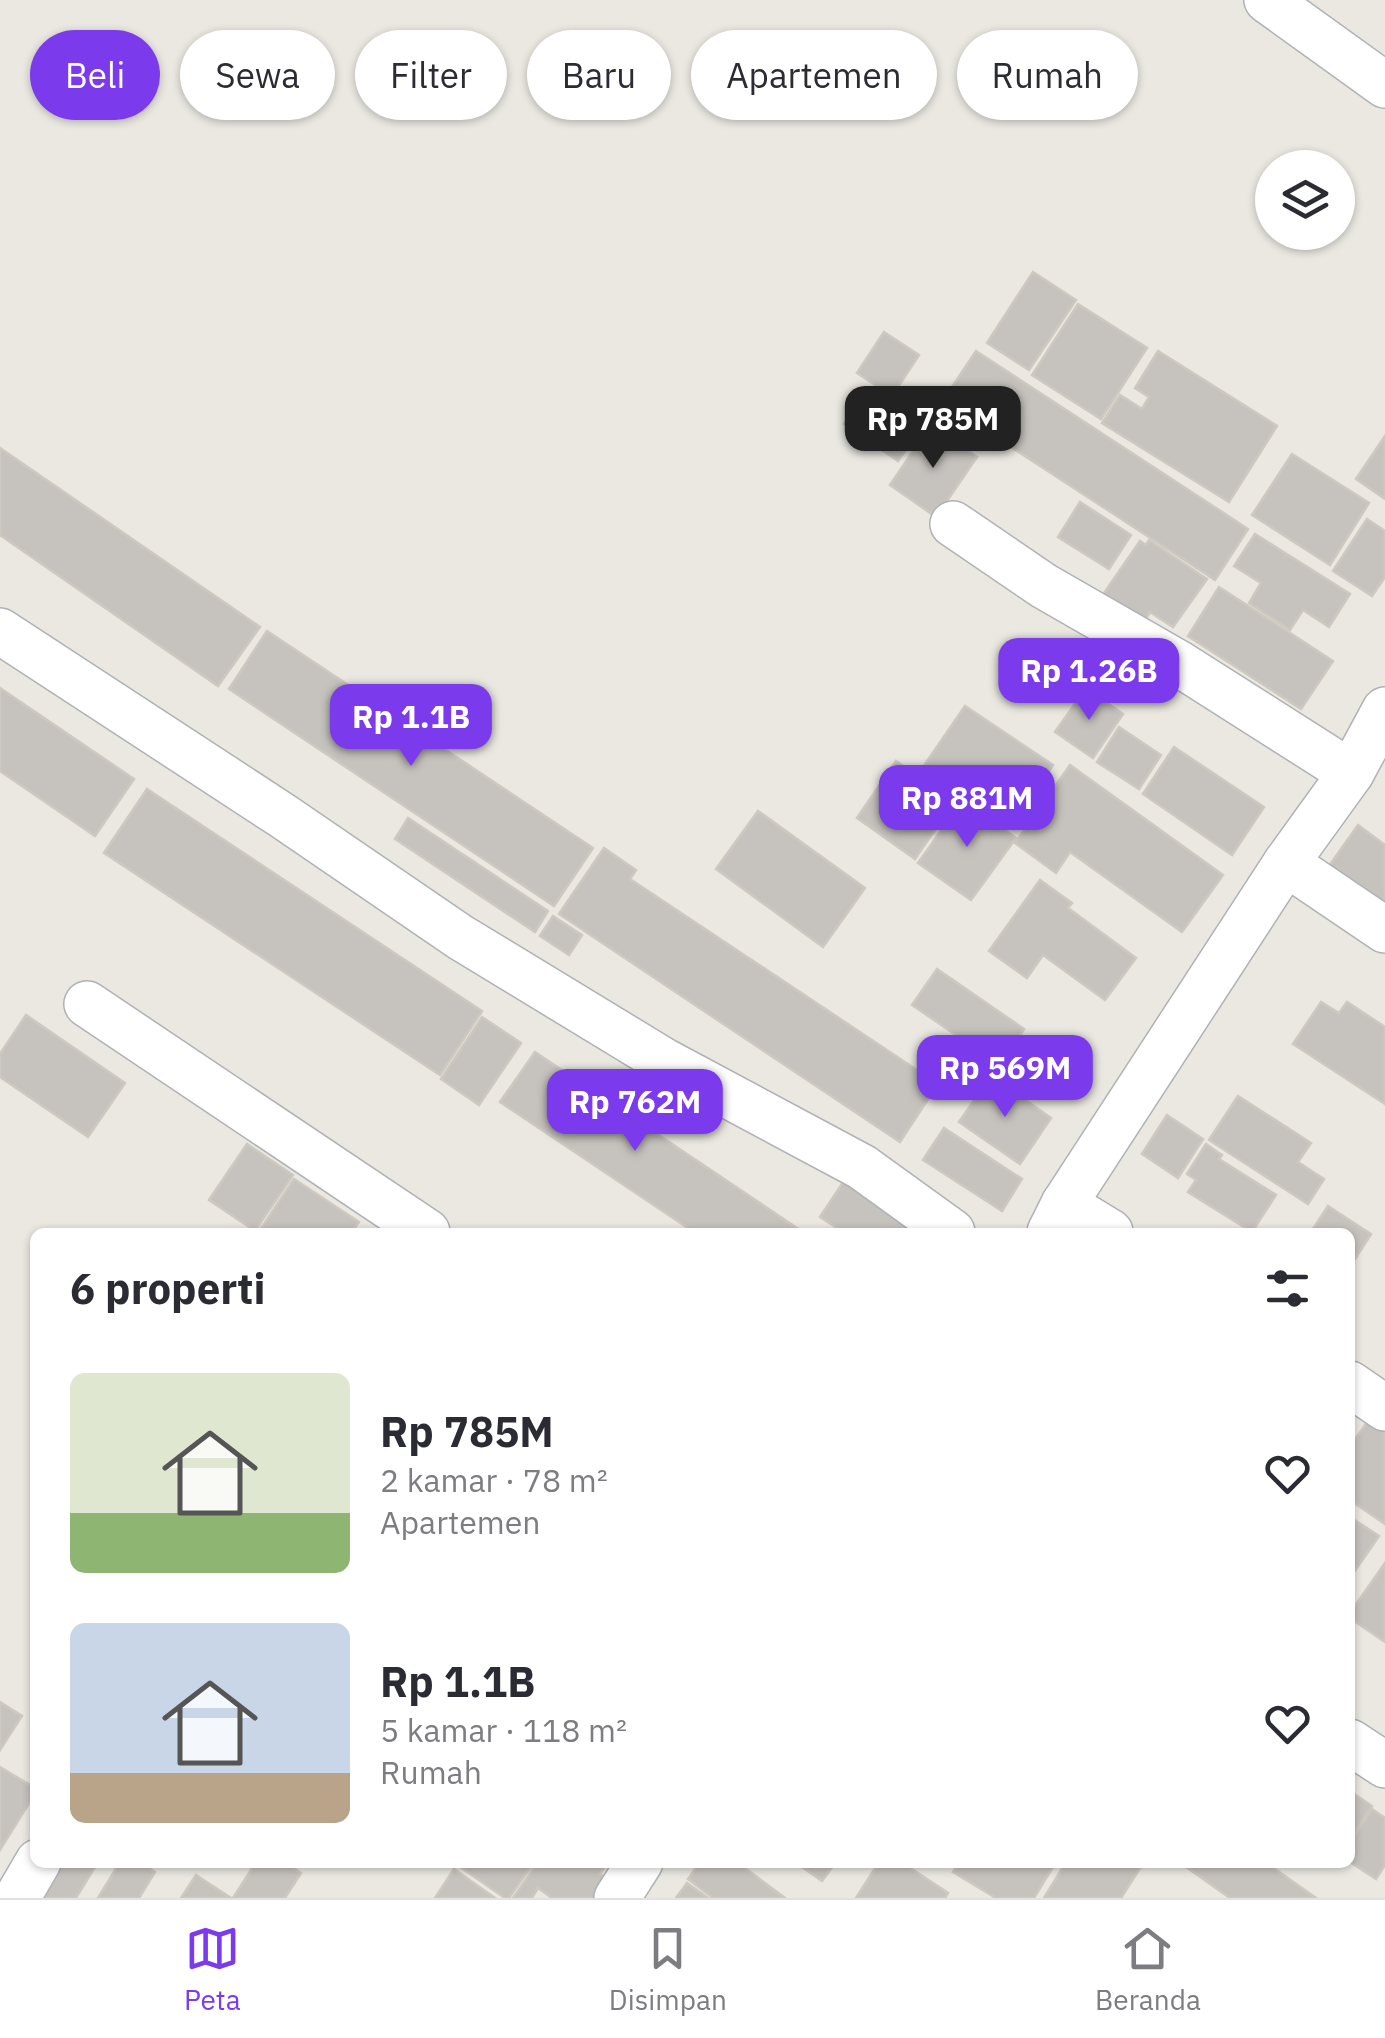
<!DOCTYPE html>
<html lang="id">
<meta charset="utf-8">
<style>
:root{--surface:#fff;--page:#f7f7f7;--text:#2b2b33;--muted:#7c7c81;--line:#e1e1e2;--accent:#7c3aed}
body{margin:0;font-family:"IBM Plex Sans",sans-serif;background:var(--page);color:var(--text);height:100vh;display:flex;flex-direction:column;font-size:38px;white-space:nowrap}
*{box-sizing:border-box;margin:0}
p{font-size:32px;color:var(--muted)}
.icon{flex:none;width:55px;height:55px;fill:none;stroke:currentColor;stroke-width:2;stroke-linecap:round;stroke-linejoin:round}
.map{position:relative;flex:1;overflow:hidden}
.drawer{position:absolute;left:30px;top:1228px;width:1325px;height:640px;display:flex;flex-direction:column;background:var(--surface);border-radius:15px;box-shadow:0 2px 8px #0004}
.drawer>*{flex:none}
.hud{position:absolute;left:30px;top:30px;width:1325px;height:90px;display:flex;gap:20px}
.buttons{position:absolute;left:1255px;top:150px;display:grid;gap:20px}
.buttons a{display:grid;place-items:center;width:100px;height:100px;border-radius:50%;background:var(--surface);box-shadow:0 2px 8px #0004;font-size:50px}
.price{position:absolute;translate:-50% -85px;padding:0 22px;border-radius:20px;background:var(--accent);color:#fff;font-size:32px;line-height:65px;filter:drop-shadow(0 2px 5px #0008)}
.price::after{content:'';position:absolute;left:50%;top:60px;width:30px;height:22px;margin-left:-15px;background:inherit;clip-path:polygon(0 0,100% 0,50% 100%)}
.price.on{background:#222;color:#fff}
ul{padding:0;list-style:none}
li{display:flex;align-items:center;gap:30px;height:250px;padding:0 40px}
li span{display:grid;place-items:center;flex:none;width:280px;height:200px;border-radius:15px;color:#555}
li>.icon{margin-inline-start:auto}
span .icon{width:120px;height:120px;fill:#fffc;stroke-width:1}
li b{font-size:42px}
h2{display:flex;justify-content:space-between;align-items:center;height:120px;padding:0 40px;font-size:42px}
.tag{padding:0 35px;border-radius:45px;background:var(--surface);box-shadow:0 2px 8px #0004;font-size:35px;line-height:90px}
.tag.on{background:var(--accent);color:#fff}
.dock{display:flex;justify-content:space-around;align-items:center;height:140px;border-top:2px solid var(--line);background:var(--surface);font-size:28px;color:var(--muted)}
.dock a{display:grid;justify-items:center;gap:5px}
.dock .on{color:var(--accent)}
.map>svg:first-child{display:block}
</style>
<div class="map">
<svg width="1385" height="1898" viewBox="0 0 1385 1898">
<rect width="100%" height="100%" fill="#eae8e1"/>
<g fill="#c6c3be" stroke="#cec9c0" stroke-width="2.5">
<polygon points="1033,272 1076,300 1029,370 987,343"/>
<polygon points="1078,304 1147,348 1101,419 1032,375"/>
<polygon points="884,332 919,355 892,396 857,373"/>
<polygon points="976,351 1248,529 1215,580 942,402"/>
<polygon points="1158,351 1277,426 1229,502 1102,423 1120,395 1142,409 1149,397 1135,388"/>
<polygon points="867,389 922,426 898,461 844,424"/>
<polygon points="931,425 977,457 936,517 890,485"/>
<polygon points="1385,436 1385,499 1356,479"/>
<polygon points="0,448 260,627 218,686 0,535"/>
<polygon points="1292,454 1369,503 1330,565 1252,515"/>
<polygon points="1080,502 1131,535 1109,569 1058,537"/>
<polygon points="1367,519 1385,531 1385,577 1372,596 1333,571"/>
<polygon points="1255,534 1350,594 1329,627 1303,610 1290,630 1249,603 1261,583 1234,566"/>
<polygon points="1149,540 1207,579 1173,627 1150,612 1141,627 1100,599 1140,541 1146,545"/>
<polygon points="1219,587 1333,661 1301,709 1188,636"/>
<polygon points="267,631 593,848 554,906 229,689"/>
<polygon points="0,688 134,779 95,836 0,771"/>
<polygon points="1086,688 1123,714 1093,758 1055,732"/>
<polygon points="965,706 1053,765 1012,826 923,767"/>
<polygon points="1119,727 1161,755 1139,789 1097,762"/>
<polygon points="1174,747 1264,807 1232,855 1143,794"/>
<polygon points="896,761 954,802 915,859 857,818"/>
<polygon points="1070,765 1223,875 1182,932 1070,852 1056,873 1015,843"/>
<polygon points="147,789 482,1011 440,1075 104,853"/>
<polygon points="963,800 1016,838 971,900 918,863"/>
<polygon points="758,811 865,888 823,947 716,869"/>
<polygon points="408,818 548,911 535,932 395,839"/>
<polygon points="1358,825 1385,845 1385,906 1329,866"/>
<polygon points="604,848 636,870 630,879 938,1084 900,1142 559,914"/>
<polygon points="1040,880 1072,903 1068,908 1136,958 1105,1000 1043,955 1027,978 989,951"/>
<polygon points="553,916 582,935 569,955 540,936"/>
<polygon points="937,969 1024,1029 1000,1065 912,1005"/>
<polygon points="1321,1002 1339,1013 1347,1002 1385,1027 1385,1104 1293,1044"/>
<polygon points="26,1015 125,1083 88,1137 0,1077 0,1054"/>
<polygon points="482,1017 521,1043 479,1105 441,1079"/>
<polygon points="535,1052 803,1232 694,1232 500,1102"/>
<polygon points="991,1076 1051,1118 1020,1164 959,1122"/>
<polygon points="1238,1096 1311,1143 1298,1162 1324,1179 1308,1204 1209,1140"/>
<polygon points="1167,1115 1203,1139 1178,1178 1142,1154"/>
<polygon points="944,1128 1022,1179 1002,1211 923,1160"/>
<polygon points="247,1144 293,1175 255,1231 209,1200"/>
<polygon points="1206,1144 1222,1155 1219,1159 1276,1195 1252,1232 1188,1192 1196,1180 1187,1174"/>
<polygon points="850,1172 938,1232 843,1232 820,1217"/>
<polygon points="294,1179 359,1222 352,1232 260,1230"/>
<polygon points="1328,1206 1371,1234 1350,1267 1350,1232 1311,1232"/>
<polygon points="1376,1409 1385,1414 1385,1524 1350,1500 1350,1447"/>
<polygon points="1350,1517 1379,1536 1350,1578"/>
<polygon points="1385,1563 1385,1642 1350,1618 1350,1613"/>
<polygon points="0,1702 22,1716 0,1750"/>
<polygon points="0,1767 35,1788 35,1794 0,1850"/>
<polygon points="1350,1791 1372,1806 1350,1839"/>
<polygon points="1372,1809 1385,1818 1385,1865 1376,1879 1350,1862 1350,1842"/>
<polygon points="49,1862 98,1862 76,1898 27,1898"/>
<polygon points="120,1862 140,1862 155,1872 139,1898 98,1898"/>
<polygon points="256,1862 285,1862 301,1873 285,1898 233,1898"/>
<polygon points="453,1862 531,1862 533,1864 509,1898 505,1898"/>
<polygon points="538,1862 596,1862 604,1868 600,1874 609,1880 597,1898 552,1898 538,1888 532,1898 513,1898"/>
<polygon points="700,1862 737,1862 785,1898 713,1898 688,1879"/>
<polygon points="795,1862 836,1862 822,1881"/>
<polygon points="879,1862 901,1862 948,1893 945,1898 856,1898"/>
<polygon points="959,1862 1056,1862 1034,1898 996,1898 953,1872"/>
<polygon points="1066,1862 1144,1862 1121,1898 1044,1898"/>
<polygon points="1179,1862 1265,1862 1316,1898 1230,1898"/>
<polygon points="454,1869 495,1898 435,1898"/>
<polygon points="196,1875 231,1898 181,1898"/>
<polygon points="687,1883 708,1898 676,1898"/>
</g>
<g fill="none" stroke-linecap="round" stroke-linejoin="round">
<defs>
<g id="minor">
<polyline points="1267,0 1385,85"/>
<polyline points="953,524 1044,586 1178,663 1351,773"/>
<polyline points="0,631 283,816 460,937 664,1061 862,1167 952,1232"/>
<polyline points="1286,863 1385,930"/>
<polyline points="87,1004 427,1232"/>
<polyline points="1064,1204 1110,1232"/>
<polyline points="1050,1232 1064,1204 1286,863 1351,773 1385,710"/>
<polyline points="1350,1384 1385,1408"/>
<polyline points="1350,1742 1385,1765"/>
<polyline points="17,1898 38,1862"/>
<polyline points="617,1898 640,1862"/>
</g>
</defs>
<use href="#minor" stroke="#afb2b5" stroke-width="48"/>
<use href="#minor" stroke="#fff" stroke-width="45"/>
</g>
</svg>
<div class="buttons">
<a><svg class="icon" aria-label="layers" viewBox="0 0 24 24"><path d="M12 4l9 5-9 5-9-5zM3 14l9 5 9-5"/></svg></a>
</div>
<b class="price on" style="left:933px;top:471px">Rp 785M</b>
<b class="price" style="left:1089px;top:723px">Rp 1.26B</b>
<b class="price" style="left:411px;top:769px">Rp 1.1B</b>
<b class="price" style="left:967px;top:850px">Rp 881M</b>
<b class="price" style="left:1005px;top:1120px">Rp 569M</b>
<b class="price" style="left:635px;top:1154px">Rp 762M</b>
<div class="hud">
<a class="tag on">Beli</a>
<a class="tag">Sewa</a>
<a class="tag">Filter</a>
<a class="tag">Baru</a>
<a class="tag">Apartemen</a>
<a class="tag">Rumah</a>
</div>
<section class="drawer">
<h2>6 properti<svg class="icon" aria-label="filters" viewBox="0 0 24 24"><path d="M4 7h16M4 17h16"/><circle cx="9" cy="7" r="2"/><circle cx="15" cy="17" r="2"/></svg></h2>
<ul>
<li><span style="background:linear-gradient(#dfe7d0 70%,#8fb573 0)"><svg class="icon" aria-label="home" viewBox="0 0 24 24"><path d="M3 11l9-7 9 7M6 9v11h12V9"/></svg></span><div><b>Rp 785M</b><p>2 kamar · 78 m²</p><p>Apartemen</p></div><svg class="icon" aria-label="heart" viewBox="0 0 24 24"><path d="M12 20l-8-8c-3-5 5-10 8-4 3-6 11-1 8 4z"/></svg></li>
<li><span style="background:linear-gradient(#c9d6e8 75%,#b9a48a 0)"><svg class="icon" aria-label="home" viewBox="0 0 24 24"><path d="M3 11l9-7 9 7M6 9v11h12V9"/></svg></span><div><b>Rp 1.1B</b><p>5 kamar · 118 m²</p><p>Rumah</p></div><svg class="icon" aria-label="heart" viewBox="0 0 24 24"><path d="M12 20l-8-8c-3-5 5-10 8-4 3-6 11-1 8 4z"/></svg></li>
</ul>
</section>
</div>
<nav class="dock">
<a class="on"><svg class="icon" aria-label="map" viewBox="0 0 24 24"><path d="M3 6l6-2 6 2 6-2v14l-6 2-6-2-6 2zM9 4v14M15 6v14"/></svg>Peta</a>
<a><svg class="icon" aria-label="saved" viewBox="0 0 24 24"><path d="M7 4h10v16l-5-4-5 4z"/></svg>Disimpan</a>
<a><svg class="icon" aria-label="home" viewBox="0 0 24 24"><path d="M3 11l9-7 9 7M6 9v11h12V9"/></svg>Beranda</a>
</nav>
